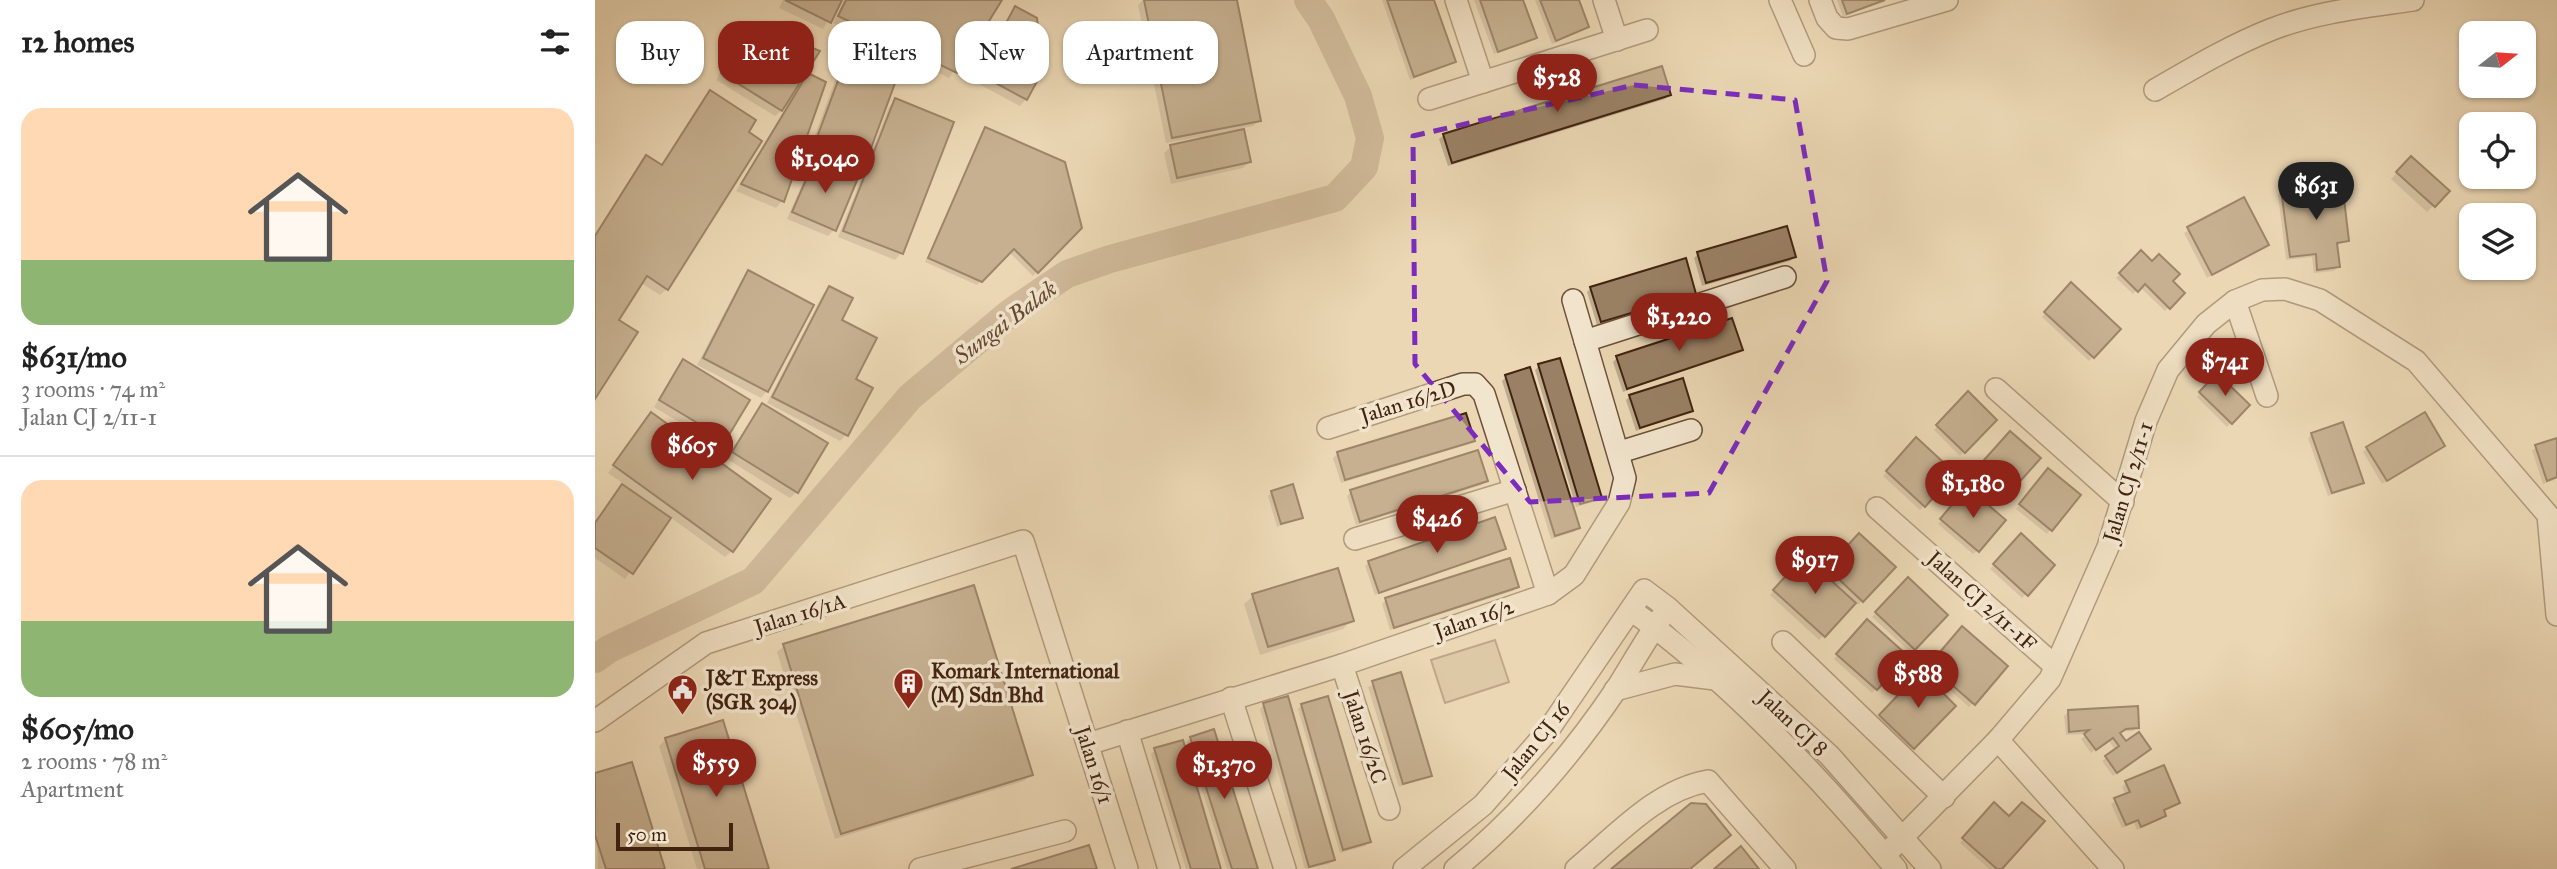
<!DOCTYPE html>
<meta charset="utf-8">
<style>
:root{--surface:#fff;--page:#f2f2f2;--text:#222;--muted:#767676;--line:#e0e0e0;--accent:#8f2418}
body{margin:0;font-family:"IM FELL Great Primer",serif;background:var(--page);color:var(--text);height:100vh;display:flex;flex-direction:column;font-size:26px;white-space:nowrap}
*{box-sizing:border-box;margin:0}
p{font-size:23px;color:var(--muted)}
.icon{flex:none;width:38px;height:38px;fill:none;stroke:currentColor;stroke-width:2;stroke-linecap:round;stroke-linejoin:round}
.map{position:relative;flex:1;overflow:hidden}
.drawer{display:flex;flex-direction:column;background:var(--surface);width:595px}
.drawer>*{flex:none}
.banner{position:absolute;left:21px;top:21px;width:665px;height:63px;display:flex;gap:14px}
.needle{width:46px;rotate:73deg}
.tools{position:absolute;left:1864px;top:21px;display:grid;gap:14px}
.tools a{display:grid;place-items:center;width:77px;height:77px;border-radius:14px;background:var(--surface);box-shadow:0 2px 5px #0004;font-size:35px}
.scale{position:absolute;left:21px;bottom:18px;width:117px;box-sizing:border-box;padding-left:7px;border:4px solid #422310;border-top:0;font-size:19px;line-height:24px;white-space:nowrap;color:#422310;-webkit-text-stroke:5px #f2e5ce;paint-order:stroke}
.price{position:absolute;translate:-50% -60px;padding:0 16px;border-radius:24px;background:var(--accent);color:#fff;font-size:23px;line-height:46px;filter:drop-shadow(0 2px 4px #0008)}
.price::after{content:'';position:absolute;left:50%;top:42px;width:21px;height:16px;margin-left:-10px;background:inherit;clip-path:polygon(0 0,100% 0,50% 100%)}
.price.on{background:#222;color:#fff}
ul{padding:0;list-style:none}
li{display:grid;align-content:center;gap:14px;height:371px;padding:0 21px}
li+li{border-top:2px solid var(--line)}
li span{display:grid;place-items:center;height:217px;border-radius:21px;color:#555}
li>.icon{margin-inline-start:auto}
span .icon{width:126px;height:126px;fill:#fffc;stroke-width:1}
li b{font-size:30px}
h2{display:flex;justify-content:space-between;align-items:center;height:84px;padding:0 21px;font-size:30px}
.tag{padding:0 24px;border-radius:21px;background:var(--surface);box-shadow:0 2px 5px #0004;font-size:24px;line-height:63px}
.tag.on{background:var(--accent);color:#fff}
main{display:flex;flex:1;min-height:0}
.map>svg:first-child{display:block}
</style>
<main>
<section class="drawer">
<h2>12 homes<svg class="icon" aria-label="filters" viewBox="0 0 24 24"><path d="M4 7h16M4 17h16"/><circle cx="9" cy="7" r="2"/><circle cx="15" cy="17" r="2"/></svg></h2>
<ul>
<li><span style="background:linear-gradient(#ffd9b3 70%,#8fb573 0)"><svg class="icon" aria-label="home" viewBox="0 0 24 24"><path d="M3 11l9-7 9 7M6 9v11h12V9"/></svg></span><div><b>$631/mo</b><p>3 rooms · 74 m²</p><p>Jalan CJ 2/11-1</p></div></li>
<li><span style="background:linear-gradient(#ffd9b3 65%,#8fb573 0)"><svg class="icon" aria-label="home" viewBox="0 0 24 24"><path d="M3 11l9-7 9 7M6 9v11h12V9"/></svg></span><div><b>$605/mo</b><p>2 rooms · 78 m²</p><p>Apartment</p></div></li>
</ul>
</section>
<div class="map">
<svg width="1962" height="869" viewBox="0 0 1962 869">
<rect width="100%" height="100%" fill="#ebd7b4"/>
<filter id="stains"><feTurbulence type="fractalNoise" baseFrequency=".00286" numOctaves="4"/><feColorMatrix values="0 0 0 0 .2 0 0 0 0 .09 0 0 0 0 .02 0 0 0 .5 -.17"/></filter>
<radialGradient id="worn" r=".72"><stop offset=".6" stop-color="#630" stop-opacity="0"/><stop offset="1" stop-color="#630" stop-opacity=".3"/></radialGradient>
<polygon fill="#ceb898" stroke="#886e54" stroke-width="2" points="900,640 914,682 850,703 836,660"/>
<g fill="#0003">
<polygon points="188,0 245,0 228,29 184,8"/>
<polygon points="249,0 405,0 354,78 238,23"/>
<polygon points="548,0 640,0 664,120 658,126 647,128 654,162 648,168 576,184 569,153 576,147 605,140 604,137 571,143 543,5"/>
<polygon points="787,0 837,0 859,62 815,80"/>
<polygon points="879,0 926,0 940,37 899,54"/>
<polygon points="940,0 982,0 992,27 957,44"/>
<polygon points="1242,0 1288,0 1248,17"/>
<polygon points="421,8 431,99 425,106 378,81"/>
<polygon points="163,27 203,83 213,75 187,201 181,208 141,191 193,105 180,116 121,80 145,39 151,33 155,36"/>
<polygon points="252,61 270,160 273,161 294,107 300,100 357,123 306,253 300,260 243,237 272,164 258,177 239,230 233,236 192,219 214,168 220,161 212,157 245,67"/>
<polygon points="115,92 72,289 65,295 46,283 22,320 0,396 0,234 45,164 51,157 66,166"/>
<polygon points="1074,95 1070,99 853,166 844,139 849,135"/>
<polygon points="390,129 485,227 438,276 414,252 382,285 330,262"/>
<polygon points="1816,158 1852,192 1832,212 1796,179"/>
<polygon points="1687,191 1753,241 1740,246 1743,267 1739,271 1719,273 1717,257 1691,260 1683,195"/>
<polygon points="1648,200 1671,245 1612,278 1589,233"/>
<polygon points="1546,253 1588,293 1570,311 1545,287 1538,294 1521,278"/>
<polygon points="1103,254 1199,257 1195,261 1107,286 1099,258"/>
<polygon points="153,273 172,391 166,398 102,365 147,279"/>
<polygon points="1476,285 1523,329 1494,361 1447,317"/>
<polygon points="234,288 245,320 251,435 245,441 172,403 228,294"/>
<polygon points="996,288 1099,293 1095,298 1002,325 992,292"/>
<polygon points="1146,349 1028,392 1018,362 1022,358"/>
<polygon points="88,361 130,439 124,446 59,407"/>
<polygon points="944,366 1005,497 1001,501 981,507 940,370"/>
<polygon points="1622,375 1653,405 1632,427 1602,397"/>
<polygon points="911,377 983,528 979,532 956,539 907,381"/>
<polygon points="1373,394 1400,420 1365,456 1339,430"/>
<polygon points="1035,396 1096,410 1041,431 1031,400"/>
<polygon points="167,405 202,492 195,498 132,459"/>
<polygon points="870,415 878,440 874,444 746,483 738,458 742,454"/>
<polygon points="50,421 137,551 130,557 75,517 30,579 0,558 0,523 29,484 13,473"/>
<polygon points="1415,433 1443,459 1407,499 1379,474"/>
<polygon points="1717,434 1767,482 1763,486 1733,496 1713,438"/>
<polygon points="1321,440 1358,474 1325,510 1288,476"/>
<polygon points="1962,440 1962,479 1948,484 1937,450"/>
<polygon points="1848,446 1787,484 1768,452 1772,448"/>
<polygon points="1449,474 1484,495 1452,534 1421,509"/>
<polygon points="891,481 887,485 761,525 752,496 756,492"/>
<polygon points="677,492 706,517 682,527 673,496"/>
<polygon points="1369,493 1382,551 1378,554 1343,524"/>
<polygon points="1264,535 1298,567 1263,605 1260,601 1224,640 1175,595 1209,558 1227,575"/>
<polygon points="1426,536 1458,565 1427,598 1395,569"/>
<polygon points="909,548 780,595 770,566 774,562"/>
<polygon points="1313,579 1351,615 1315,652 1277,617"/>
<polygon points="922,587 918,591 795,630 787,604 791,600"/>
<polygon points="658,596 757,620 748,629 665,655 649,604"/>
<polygon points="1272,621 1311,656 1277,693 1239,659"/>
<polygon points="1363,632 1410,666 1374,707 1331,669"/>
<polygon points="189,646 436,774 429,781 240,839 182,652"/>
<polygon points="1326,674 1359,706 1314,752 1281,720"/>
<polygon points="805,675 835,775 804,787 773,687"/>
<polygon points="669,705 738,860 734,864 710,869 665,709"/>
<polygon points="707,705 774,842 770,846 745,853 703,709"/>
<polygon points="1473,712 1542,727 1538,731 1523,732 1531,743 1550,753 1518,776 1507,761 1521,751 1513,740 1496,753 1486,739 1492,734 1471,735 1469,716"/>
<polygon points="596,738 661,869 632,869 592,742"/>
<polygon points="71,739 172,869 102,869 64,746"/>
<polygon points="560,750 625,869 591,869 556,754"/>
<polygon points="0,775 68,869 3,869"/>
<polygon points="1531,783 1583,802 1567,811 1569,816 1565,820 1542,830 1539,823 1527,828 1516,804 1531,795 1527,787"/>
<polygon points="1399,804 1405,869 1394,869 1365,843"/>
</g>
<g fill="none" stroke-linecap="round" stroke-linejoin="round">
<polyline stroke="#b29a7c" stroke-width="28" points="0,659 14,649 158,581 315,397 416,312 472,274 515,259 740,198 769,167 775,138 763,96 726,19 713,0"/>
</g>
<g fill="#9a8165" stroke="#422310" stroke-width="2">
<polygon points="190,0 247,0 236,23"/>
<polygon points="251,0 407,0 362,73 243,16"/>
<polygon points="549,0 642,0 666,121 577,138"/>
<polygon points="792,0 839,0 861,62 819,77"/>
<polygon points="885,0 928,0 942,38 903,52"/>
<polygon points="945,0 984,0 994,27 961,41"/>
<polygon points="1247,0 1290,0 1252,14"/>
<polygon points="420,6 442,18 446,57 453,61 432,100 384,74"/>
<polygon points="162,25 225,51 187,111 126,73 151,30 157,35"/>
<polygon points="251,59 287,72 285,77 300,83 268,170 217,151"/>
<polygon points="1067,66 1076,95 857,163 848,134"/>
<polygon points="213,73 231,82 189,202 146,184"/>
<polygon points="115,90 161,120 154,132 167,141 73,290 52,276 24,320 43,332 0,399 0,236 51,155 67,165"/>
<polygon points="300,98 359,122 308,254 248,231"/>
<polygon points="390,127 470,162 487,228 443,273 419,249 387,282 333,258"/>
<polygon points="649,129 656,162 582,178 575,145"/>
<polygon points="1816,156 1855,191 1840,207 1801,172"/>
<polygon points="220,159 263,178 241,231 197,212"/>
<polygon points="1747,182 1754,241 1742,243 1745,267 1722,270 1721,254 1695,257 1686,190"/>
<polygon points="1649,197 1674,245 1617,275 1592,227"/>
<polygon points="1192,226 1201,257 1111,283 1102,252"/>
<polygon points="1546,250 1557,261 1564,254 1585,274 1578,281 1590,293 1575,309 1550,284 1543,292 1524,273"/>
<polygon points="1091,258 1101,294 1006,322 995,287"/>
<polygon points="153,270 219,305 173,392 108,358"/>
<polygon points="1476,282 1526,329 1499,358 1449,312"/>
<polygon points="234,286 258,298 247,320 282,338 261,379 278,388 253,436 177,397"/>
<polygon points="1137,318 1148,350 1032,389 1021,356"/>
<polygon points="965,358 1007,498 985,504 943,364"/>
<polygon points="88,359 155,400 131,440 64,400"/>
<polygon points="935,367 985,528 960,536 910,375"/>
<polygon points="1622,373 1655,405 1637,424 1604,392"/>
<polygon points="1088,378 1098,411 1045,428 1034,395"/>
<polygon points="1373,391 1402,420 1370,453 1341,425"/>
<polygon points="167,403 233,443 203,493 137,452"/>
<polygon points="56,412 176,499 138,552 18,465"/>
<polygon points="1830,412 1850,446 1792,481 1771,447"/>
<polygon points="871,413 880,441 750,480 742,452"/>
<polygon points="1748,422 1769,483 1737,493 1716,433"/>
<polygon points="1415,431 1446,458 1412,496 1381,469"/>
<polygon points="1321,437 1360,473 1330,507 1291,471"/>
<polygon points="1962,438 1962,477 1952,481 1940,445"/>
<polygon points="883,450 893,481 765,522 755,490"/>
<polygon points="1453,468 1486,495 1457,531 1424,504"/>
<polygon points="27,484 76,518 38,574 0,548 0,523"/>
<polygon points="698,484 708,518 686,524 676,491"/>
<polygon points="1372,487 1411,520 1384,552 1345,519"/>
<polygon points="900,517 911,549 784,593 773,561"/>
<polygon points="1264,533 1301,567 1268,602 1232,568"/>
<polygon points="1426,533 1460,565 1433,596 1398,564"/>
<polygon points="1209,556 1261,603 1230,637 1178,590"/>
<polygon points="915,558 924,587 799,628 790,598"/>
<polygon points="743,568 759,621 673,647 657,594"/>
<polygon points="1313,577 1353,615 1320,650 1280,612"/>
<polygon points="379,585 438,775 246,834 188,644"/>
<polygon points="1272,619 1313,656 1282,690 1241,654"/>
<polygon points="1367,626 1413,666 1380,705 1334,665"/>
<polygon points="1326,671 1361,706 1319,749 1284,715"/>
<polygon points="806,672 837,776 808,784 777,681"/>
<polygon points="693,696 740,860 714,867 668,703"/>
<polygon points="733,696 776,842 748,850 706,704"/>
<polygon points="1543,706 1544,728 1531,729 1525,733 1531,741 1544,732 1556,749 1522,773 1510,756 1524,746 1518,738 1501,750 1489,734 1494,730 1474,732 1473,710"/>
<polygon points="128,720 174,869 110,869 70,738"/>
<polygon points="619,729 663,869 637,869 595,737"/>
<polygon points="588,740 626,869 596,869 559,748"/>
<polygon points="37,762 70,869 11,869 0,835 0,773"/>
<polygon points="1569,765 1585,803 1569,810 1571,816 1546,827 1543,820 1531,825 1519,798 1535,792 1530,781"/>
<polygon points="1399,802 1414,816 1427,802 1450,821 1407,869 1402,869 1367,838"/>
<polygon points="1096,803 1111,804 1136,835 1095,869 1016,869"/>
<polygon points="494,845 502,869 416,869"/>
<polygon points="1146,846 1164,869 1119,869"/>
</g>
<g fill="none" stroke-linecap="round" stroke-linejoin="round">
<defs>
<g id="minor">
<polyline points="861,0 888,82"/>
<polyline points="1009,0 1022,40"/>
<polyline points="1185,0 1209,55"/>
<polyline points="1225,0 1232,18 1241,28 1253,29 1352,0"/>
<path d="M1560,90C1598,68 1635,46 1675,30C1720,12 1770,7 1818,0"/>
<polyline points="834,99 1052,30"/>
<polyline points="1640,301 1672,396"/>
<polyline points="990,341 1190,277"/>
<polyline points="1401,389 1528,502"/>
<polyline points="733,428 868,384 880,384 889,394 953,594"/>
<polyline points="1025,452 1096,430"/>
<polyline points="1282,508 1460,666"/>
<polyline points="760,539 920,490"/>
<path d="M1036,610C1130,677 1228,780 1301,869"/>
<polyline points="1188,642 1349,797"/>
<polyline points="747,665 794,809"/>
<polyline points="1020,690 1080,674 1120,679"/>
<polyline points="636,698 690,869"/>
<polyline points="0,721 111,643 428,541 532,869"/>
<polyline points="532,731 574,869"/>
<polyline points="1403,740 1518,869"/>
<polyline points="493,744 747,665 953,594 979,575 1024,503 1030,478 978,300"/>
<polyline points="1290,855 1403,740 1455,679 1513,547 1551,421 1573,370 1611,324 1640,301 1667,290 1690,289 1725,300 1821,361 1953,515 1962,615"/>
<polyline points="325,869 470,831"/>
<polyline points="809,869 888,805 952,732 1049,590 1073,608 1234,755 1335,869"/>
<path d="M860,869C922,818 977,755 1022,688C1037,664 1051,639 1068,615"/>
<path d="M981,869C1021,836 1061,790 1113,781L1190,869"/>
</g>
</defs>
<use href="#minor" stroke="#6c5039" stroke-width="24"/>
<use href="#minor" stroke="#f2e5ce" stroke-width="21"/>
</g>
<path d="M0 0H1962V869H0ZM1039,85L1200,100L1232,281L1114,493L935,502L820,364L818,136Z" fill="#ebd7b4" fill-opacity=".55" fill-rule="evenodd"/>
<path fill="none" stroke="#7b2cbf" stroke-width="5" stroke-dasharray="14 9" stroke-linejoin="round" d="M1039,85L1200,100L1232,281L1114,493L935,502L820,364L818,136Z"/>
<defs>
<symbol id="building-pin" viewBox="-11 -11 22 30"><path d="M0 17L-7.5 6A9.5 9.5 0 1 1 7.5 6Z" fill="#8f2418" stroke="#f2e5ce"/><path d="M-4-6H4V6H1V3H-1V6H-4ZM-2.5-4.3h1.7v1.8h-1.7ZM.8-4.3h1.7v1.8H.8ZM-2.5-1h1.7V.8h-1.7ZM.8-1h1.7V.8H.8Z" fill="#fff"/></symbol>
<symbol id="civic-pin" viewBox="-11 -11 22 30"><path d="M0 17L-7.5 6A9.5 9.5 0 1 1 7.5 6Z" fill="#8f2418" stroke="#f2e5ce"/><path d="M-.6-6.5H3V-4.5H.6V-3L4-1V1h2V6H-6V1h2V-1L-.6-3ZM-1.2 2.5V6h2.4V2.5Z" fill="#fff"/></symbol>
</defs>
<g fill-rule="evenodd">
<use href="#building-pin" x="296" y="666" width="35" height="47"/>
<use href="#civic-pin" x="70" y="672" width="35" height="47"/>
</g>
<g text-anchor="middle" stroke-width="7" stroke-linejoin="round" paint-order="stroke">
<g font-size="21" fill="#422310" stroke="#f2e5ce">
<text transform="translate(813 402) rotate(-17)" y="7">Jalan 16/2D</text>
<text transform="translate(1533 482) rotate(-73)" y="7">Jalan CJ 2/11-1</text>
<text transform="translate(1387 601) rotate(42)" y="7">Jalan CJ 2/11-1F</text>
<text transform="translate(205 614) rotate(-17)" y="7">Jalan 16/1A</text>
<text transform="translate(879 619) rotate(-19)" y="7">Jalan 16/2</text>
<text transform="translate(1198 723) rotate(43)" y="7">Jalan CJ 8</text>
<text transform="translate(770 737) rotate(72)" y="7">Jalan 16/2C</text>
<text transform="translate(941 741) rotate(-51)" y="7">Jalan CJ 16</text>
<text transform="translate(499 765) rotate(72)" y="7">Jalan 16/1</text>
</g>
<g font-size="21" font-weight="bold" fill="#422310" stroke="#f2e5ce" text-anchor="start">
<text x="336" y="678">Komark International<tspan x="336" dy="24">(M) Sdn Bhd</tspan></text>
<text x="111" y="685">J&amp;T Express<tspan x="111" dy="24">(SGR 304)</tspan></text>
</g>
<g font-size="23" font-style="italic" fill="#644730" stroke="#f2e5ce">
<text transform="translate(410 322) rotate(-37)" y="8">Sungai Balak</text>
</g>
</g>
<rect width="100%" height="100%" filter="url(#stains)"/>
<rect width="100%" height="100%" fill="url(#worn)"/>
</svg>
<div class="tools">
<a><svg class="needle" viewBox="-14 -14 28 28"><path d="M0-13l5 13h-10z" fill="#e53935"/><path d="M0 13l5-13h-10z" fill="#767676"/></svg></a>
<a><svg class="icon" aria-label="locate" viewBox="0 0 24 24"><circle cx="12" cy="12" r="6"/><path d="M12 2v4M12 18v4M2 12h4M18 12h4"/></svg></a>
<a><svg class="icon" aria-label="layers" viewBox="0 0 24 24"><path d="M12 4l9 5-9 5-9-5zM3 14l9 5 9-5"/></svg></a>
</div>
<div class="scale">50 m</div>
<b class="price" style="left:962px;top:114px">$528</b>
<b class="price" style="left:230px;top:195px">$1,040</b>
<b class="price on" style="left:1721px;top:222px">$631</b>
<b class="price" style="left:1084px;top:353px">$1,220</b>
<b class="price" style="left:1630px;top:398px">$741</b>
<b class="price" style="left:97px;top:482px">$605</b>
<b class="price" style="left:1378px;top:520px">$1,180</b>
<b class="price" style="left:842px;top:555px">$426</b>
<b class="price" style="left:1220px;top:596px">$917</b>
<b class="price" style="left:1323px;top:710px">$588</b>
<b class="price" style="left:121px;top:799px">$559</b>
<b class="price" style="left:629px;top:801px">$1,370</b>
<div class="banner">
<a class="tag">Buy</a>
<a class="tag on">Rent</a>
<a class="tag">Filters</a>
<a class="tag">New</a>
<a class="tag">Apartment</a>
</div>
</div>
</main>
